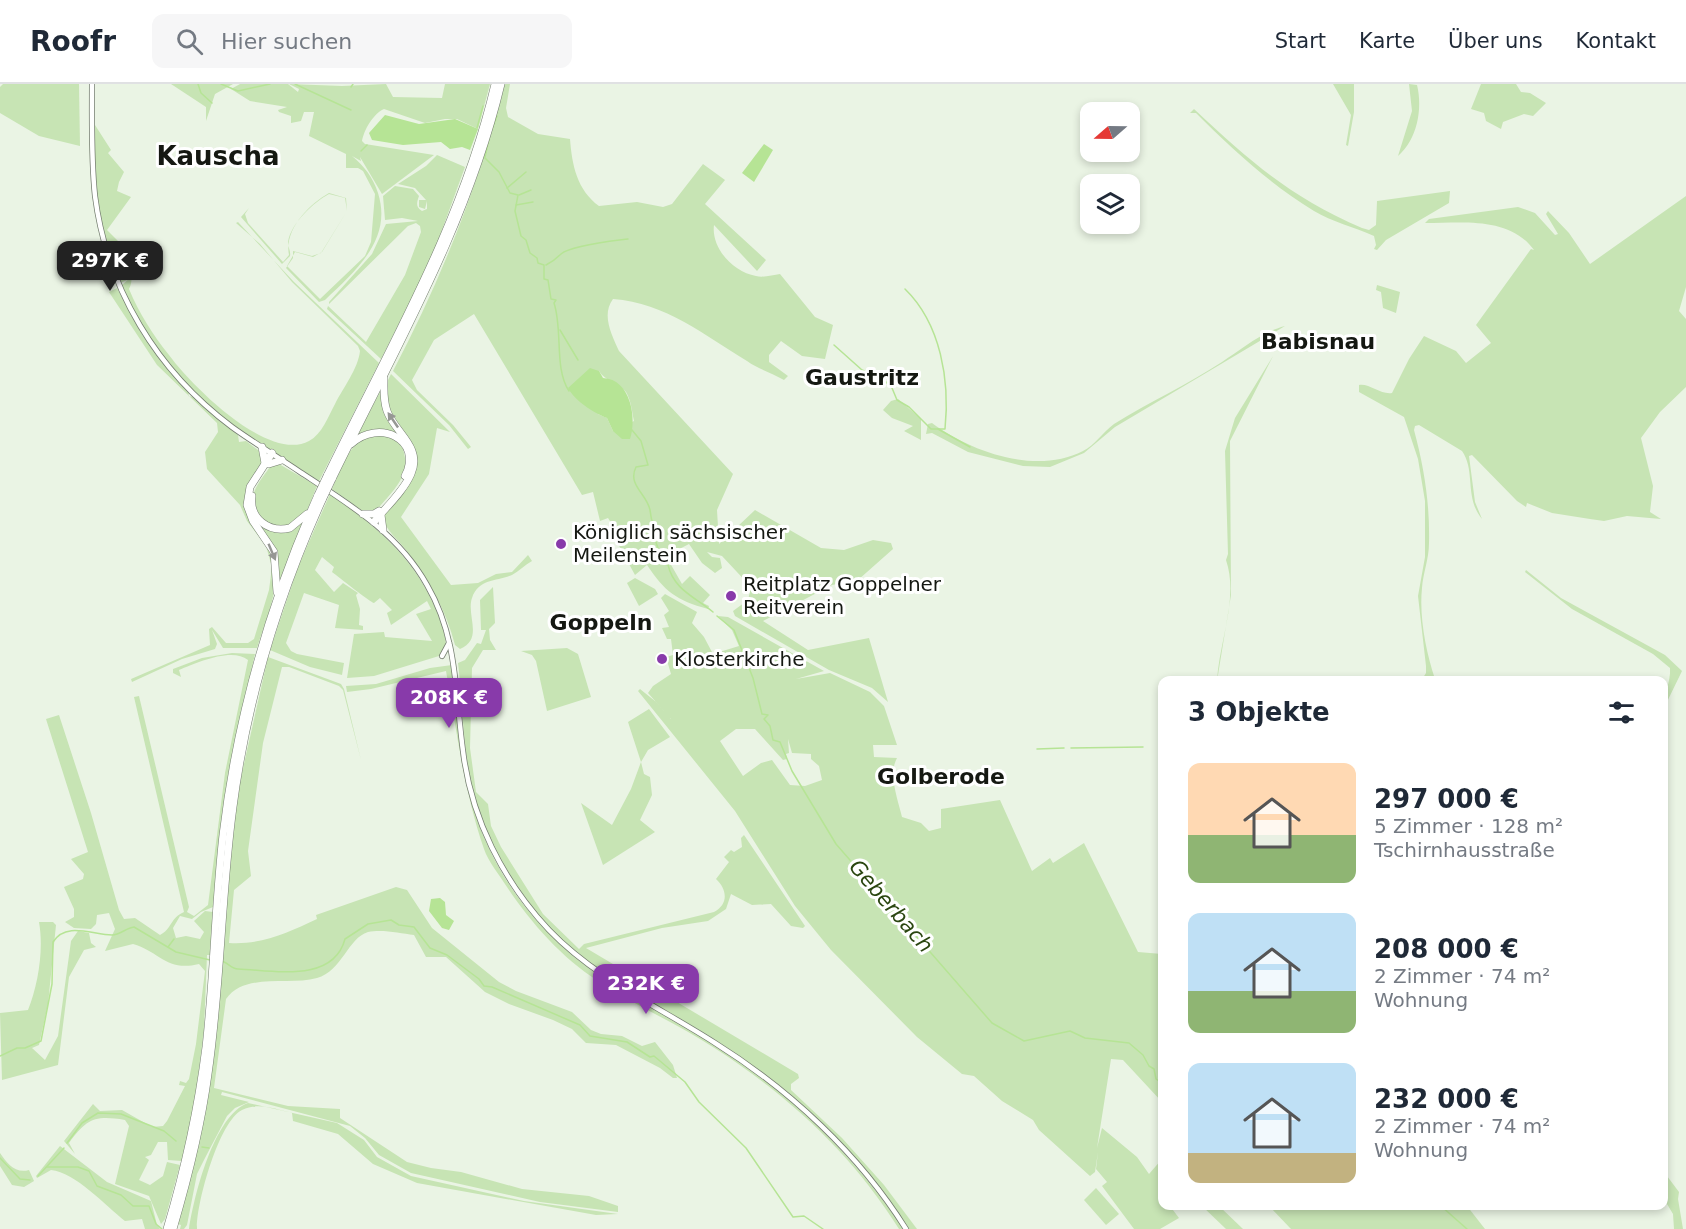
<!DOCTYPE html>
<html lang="de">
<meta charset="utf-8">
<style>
:root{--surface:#fff;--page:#f6f6f7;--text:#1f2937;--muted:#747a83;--line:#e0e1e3;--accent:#883aaa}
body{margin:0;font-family:"DejaVu Sans",sans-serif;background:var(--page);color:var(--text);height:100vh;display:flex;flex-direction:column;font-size:22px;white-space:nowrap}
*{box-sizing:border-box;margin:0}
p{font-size:20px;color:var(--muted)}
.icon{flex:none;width:33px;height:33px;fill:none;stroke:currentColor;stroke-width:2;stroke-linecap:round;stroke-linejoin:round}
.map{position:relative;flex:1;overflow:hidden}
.panel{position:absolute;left:1158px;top:592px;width:510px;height:534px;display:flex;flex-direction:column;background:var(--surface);border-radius:12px;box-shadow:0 3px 9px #0003}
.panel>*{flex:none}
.needle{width:39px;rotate:250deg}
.buttons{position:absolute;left:1080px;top:18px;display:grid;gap:12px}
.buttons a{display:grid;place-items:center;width:60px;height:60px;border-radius:12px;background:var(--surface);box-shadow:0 3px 9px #0003;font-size:30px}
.price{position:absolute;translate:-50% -51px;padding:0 14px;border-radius:12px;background:var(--accent);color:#fff;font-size:20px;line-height:39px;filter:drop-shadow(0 2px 3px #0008)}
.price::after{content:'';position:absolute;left:50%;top:36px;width:18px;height:14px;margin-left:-9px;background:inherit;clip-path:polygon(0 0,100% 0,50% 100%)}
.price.selected{background:#222;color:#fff}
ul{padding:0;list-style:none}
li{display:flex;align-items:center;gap:18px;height:150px;padding:0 30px}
li span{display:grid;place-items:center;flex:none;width:168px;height:120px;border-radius:12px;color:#555}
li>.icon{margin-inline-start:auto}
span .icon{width:72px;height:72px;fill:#fffc;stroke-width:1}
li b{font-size:26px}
h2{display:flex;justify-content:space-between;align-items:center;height:72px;padding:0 30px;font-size:26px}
header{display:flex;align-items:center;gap:36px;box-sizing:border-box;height:84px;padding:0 30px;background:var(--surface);border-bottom:2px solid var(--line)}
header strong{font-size:28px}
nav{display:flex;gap:33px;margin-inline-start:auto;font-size:21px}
.search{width:420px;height:54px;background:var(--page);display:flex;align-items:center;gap:15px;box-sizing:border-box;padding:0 21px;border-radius:12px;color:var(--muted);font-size:22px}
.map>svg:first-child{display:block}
</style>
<header>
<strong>Roofr</strong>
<div class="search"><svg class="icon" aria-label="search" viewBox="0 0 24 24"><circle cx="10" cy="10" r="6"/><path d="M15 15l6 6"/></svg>Hier suchen</div>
<nav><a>Start</a><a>Karte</a><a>Über uns</a><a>Kontakt</a></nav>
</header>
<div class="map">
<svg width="1686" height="1145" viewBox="0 0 1686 1145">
<rect width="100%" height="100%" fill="#eaf4e4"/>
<g fill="#c7e4b4" fill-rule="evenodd">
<polygon points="3,0 79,0 80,62 39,52 0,29 0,3"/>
<path d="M95,0V41L111,66L108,69L124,88L119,98L117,107L131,113L107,146L124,163L122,170L129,191L127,196L120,199C111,173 101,147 98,120C93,80 94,40 95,0Z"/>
<polygon points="171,0 233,0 215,10 206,37 206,23"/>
<path d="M240,0H288L298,8L299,5L289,0L342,2L386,0L393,13L442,14L445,0H490L478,45L457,35H445L425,39L384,25C373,30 364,46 362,57L365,60L434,71L382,110L360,73L361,77L352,72C364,82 373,93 378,109C393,156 355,187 325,216L319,218L286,184L293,174V167L312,172L321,169L347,127L345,114L329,110C314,118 291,139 288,158C288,164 291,167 290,172L282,180L241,133L249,124L245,130L248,139L283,178L289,171C284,146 308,121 329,109L346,114L347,127L322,168L313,173L295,168L287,182L320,215L365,172L371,158L375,110L363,87L358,84H346V70L309,52L314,28H304L301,37L291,39V32L279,28L278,26L287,23L250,17L231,5Z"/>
<path d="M504,0H510L506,24L508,33L538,50L570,55C572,81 577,106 599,122L637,118L663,123L672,120L703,80L725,96L705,120L766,176L757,187L714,141C711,164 733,188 756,192C763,194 773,191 780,190L815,233L833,241L825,275L802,272L781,257L769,271V278L788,292L784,296C772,289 758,285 747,277C704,251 666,219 613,215C601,231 612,251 619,267L733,390L717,426L719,460L755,426L821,464L844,466L873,456L891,459L893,465L858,496L832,501L763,537L808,566L869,554L888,618L872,604L829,586L735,532L733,527L748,516L751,503L722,472L707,468L712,473L720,474L722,484L715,489L702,479L689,460L666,472L682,500L690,492L710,511L703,519L709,522L708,525C676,516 665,508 647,481L635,491L617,458L622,456L608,434L600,437L593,408L582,411L474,230L434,256L412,296L417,306L453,341L471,363L468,365L449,341L393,287C440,198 480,99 504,0ZM599,287C605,297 619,299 626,308C631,316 632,328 634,337L613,347L607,334L598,330Z"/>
<polygon points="1333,0 1354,0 1354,28 1348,62 1346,61 1351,31"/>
<path d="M1409,0L1417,1C1423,25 1417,56 1398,72L1412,27Z"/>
<polygon points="1481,0 1516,0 1521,8 1530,9 1546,19 1533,32 1524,30 1503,38 1501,45 1486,37 1484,29 1471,25"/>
<path d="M1194,25C1251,78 1290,113 1362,144L1369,146L1376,141L1377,117L1450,107L1449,119L1386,156L1377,166L1374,165L1376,161L1374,152C1354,143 1332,138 1314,127C1270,100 1232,65 1196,29H1190Z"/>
<path d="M437,71L465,83L431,176L381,275L327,225L328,222L366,258L405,191L421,148L420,142L416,139L408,142L329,220V218L372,170L386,140L418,137L402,134L385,136L383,112L395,102L413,105L419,112C417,118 415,123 422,127L427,125V117L425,125L419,123V116H426L415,104L398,100L426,82Z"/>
<path d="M1686,112V203L1679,227L1686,235V303L1660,328L1641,354L1653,402L1650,428L1661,435L1627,432L1604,437L1590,435L1552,429L1527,419L1526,423L1517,417L1472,371L1469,372L1475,418L1482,435C1464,413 1476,387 1462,367L1419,341L1415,342L1414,346C1424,383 1430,420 1429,459C1429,475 1423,489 1422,504C1419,533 1426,568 1435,595L1434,597H1421L1426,589V582L1418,512L1425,473V417L1418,375L1404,333L1359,308V301C1369,299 1381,311 1392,309L1409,275L1424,252L1456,267L1466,279L1491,259L1476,241L1531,165L1534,166C1509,132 1463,139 1425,139L1429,135L1518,123L1535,129L1555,151L1558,150L1546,130L1548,127L1569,149L1590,180Z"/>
<path d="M238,138L294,198L379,279L319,397C258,361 193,319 152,260C140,242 131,221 121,202L131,193L124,171L128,161L131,160C123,176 137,189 129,205C139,229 153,251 169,271C191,301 268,379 309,357C322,350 328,333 335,320C343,304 358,285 360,267L358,262L292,198L260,160L236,139Z"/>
<polygon points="1377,201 1400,208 1396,229 1383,224 1381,208 1376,206"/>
<path d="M117,204L143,252L189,309L188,312L194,313L238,351L239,358L246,357L262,369C268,385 244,402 245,420C246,436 260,448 267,460C287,493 267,531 257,564H223L212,546L217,560L215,565L182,575L132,598L131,595L210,561L209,545L212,543L226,559H248L254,555L269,506L272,483L266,462L247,437L240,421L207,385L205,368L218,348L217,339L157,281L109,208Z"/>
<path d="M1285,242L1115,343L1084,369L1050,383L1023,382L968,368L932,349L926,350L928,340L932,339C971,368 1036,391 1083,367C1095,361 1103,348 1114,340C1149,318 1187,301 1222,278C1242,265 1262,248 1285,242Z"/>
<path d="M1273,272L1230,357L1231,511L1217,597C1219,558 1239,514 1226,476L1228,470L1225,367L1235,334Z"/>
<path d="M391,290L450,348L437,344L429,390L401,433L451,501L478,499L496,490L512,488L528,471L532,477C525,481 519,487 512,491C497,498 479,494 472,514C466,531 484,555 460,565L455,561C446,526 428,494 406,466C397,454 386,447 382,432L413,389L385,316L387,298Z"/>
<path d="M382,304C382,312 382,320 386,328C397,355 427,366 404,399C410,382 413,370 400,354L379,345L358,350Z"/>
<polygon points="898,315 921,335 921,356 904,347 913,342 892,334 883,326 891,317"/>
<path d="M378,349L400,358C415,389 395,404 376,427L364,428L332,405C344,380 347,357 378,349Z"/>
<path d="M279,380L317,402C312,412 310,426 300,435C283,452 252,439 253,415C253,403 265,391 271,381Z"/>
<path d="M263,385C260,394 251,403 250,414C247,444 283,455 303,437L280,496L273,463L252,433L248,419L251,405Z"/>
<path d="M330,410C376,442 415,474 437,528C441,539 446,551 446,563L439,572L374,592L347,594L354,550L384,548L385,553L432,557L416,530L431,525L427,517L391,541L387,529L392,526L380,514L374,519C371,519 339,493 332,488L334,483L322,473L315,486L334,508L343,499L358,509L356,511L360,525L359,541L363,542V546L335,544L339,521L304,509L286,559L291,567L297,570L344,579L342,591L310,583L270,566L298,483Z"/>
<path d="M1526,486L1561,514L1665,571L1682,587L1664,624C1663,610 1671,599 1670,584L1653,570L1572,525L1525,488Z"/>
<polygon points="635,494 655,505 658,510 639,522 627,499"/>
<path d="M493,503L495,539L489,545L490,556L496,566H483L472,584L470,664L476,708L488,720L491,742L501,763L543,830L579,865L584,860L714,828C729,820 727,805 716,795L729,778L724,773L731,766L734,768L742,763L741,754L744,751L805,842L803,844L791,842L771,820L752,821L731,810L726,825L708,837L662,844L586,864L798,990L799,994L791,1000V1006L842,1054L884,1101L917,1145H909C866,1081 809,1022 746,977C697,941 642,916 592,881C540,844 500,787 479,727C462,679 464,629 458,579L465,576L477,559L481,560L486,546H481L480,516Z"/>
<path d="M665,510L697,528L692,539L704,553L713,570L739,562L732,546L718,532L728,533L824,587L796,595L830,589L870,608L884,622L897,661H873L874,673L897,674C888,690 898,716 902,733L921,739L929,747L941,744V725L1000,716L1032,787L1050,774L1053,779L1084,759L1138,868L1162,870V1018L1123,976L1111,975L1097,1064L1102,1044L1137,1073L1149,1090L1162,1075V1122H1170L1179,1134L1160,1145H1134L1102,1102L1107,1098L1096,1085L1098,1068L1095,1088L1090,1092L1039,1046L1033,1036L1002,1017L974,992L962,990L917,953L831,866L795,822L735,727L638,607L640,605L655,617L671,635L648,609L653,602L671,590L666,573L673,571L671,555H667L662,544L669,543L664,531L669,527L661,514ZM736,645H755L783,676L787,675L786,670L789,669L788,655L792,669L811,670V675L819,682L822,696L805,702L790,701L772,676L761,679L743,692L720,657Z"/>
<polygon points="567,564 578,570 591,613 547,627 536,577 532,571 521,567"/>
<path d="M232,569L255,570L228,691L213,823L201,828L192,835L180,832L173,844L176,854L186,852L200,855L204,848L194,837L205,827L213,828L210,871H207L204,946L195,1018L182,1077L168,1076L167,1058H158L151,1071L145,1073L149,1076L139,1096L150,1101L163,1092L167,1078L180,1081L165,1135L161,1140L149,1112L115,1100L129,1042L125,1036C94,1031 87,1035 69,1059L75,1070L64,1057L93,1020L100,1027L122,1026L152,1043L163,1042L167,1037L185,1002L179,1001L180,997L186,999L189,995L196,960L205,887L199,880C167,888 160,868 133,860L105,867L115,845L109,829L97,831L96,840L91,845L74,844L65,838L74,833V825L64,803L83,795L84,790L71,775L88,768L46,635L59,631L91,729L119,826L124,835L135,834L160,851C172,845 170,834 184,828L134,613L139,612L189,823L187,828L194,832L208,821L225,689L248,576C232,563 196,579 179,586L181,593L173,589V585L202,574Z"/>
<path d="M268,573L341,600L344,605L361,676L343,606L339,602L289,583H282L263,659L248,767L251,792L234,806L229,859C262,861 287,849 317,835L316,831L396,803L407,806L432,844L499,898L516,907L572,928L591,946L601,950L622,952L642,962L655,958L673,981L677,994H673L660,984L616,961L586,959L572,945L553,936L509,920L485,908L446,873H426L414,851C400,849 382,845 368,848C348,854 342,887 317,894C289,902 245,888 226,915L214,1004L288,1022L340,1025V1034L407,1078L431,1084L461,1088L522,1105L589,1112L618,1122V1128L540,1118L411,1089L379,1071L365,1054L350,1042L222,1008L221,1011L249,1018L235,1024L227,1032L205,1074L197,1090L187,1141L184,1145H180L181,1141L178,1140L206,1022L237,711Z"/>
<path d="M452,581C458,637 460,693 481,746C538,887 649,908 758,990C815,1034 863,1086 904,1145H899C853,1071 789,1012 716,965C678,940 636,922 598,897C562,874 531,839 507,803C500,792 488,777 484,765C464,707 457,648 446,587L371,605L347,608L346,602L376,600L430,584Z"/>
<polygon points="649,625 670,653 648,666 641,678 644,690 650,693 652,711 640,736 655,748 603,781 581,719 612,741 631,705 641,678 628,638"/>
<path d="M39,838H53L56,841L48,920L39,961L32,964L45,976L58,952L71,857L78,847L89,849L91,859L96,863L84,866L69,893L58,981L2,996L0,929L28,926C38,901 44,866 39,838Z"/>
<path d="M248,1019L337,1039L364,1056L377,1073L411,1092L524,1117L618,1130L596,1131L417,1099L373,1080L338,1050L293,1037L292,1029C275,1025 258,1018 242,1026C219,1037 196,1120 197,1145H189C194,1112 214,1031 248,1019Z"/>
<path d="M60,1062L107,1098L151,1117L157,1141L160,1145H145L142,1135L125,1137C106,1122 75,1088 51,1086L37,1094L36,1092Z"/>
<path d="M0,1069C7,1079 15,1090 29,1086L34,1097L24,1103L12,1101L0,1082Z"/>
<polygon points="1664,1088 1679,1108 1678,1115 1683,1145 1674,1145 1673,1130 1664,1115"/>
<polygon points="1096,1104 1119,1130 1106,1141 1084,1116"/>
<polygon points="1202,1122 1219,1122 1243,1145 1226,1145"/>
<polygon points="1269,1122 1467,1122 1485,1145 1291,1145"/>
</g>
<g fill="#b6e495">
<polygon points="385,31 419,40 455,35 478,45 470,66 462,63 450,65 441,58 403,61 372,56 369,49"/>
<polygon points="764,60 773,66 754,98 742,89"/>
<path d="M590,284L599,287L603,294C631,295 637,335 630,355H622L613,347L607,334C594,329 575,317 568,304Z"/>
<polygon points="440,814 445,818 446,831 454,837 449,846 442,844 429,827 431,815"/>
</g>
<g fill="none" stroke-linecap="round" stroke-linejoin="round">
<g stroke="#b6e495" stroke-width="1.5">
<polyline points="198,0 201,9 212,19"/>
<polyline points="221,0 238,7 270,0"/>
<polyline points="295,0 351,26"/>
<polyline points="351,3 353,0"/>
<polyline points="477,44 483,22"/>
<polyline points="492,45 497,32"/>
<polyline points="361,67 367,61"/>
<path d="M484,73L499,88L510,109L518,111L515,127L521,152L526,156L530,169L537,174L538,179L544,181V195L548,196L551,215L556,216L554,219C563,246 554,285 569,307"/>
<polyline points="485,73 489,55"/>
<polyline points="507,104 526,88"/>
<polyline points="519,111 531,106"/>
<polyline points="516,121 533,118"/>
<path d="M546,181C552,178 556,175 561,170C572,161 613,157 628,155"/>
<polyline points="560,246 578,276"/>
<path d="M834,261L862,286L883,295L892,304L897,316L909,323L931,345H945C950,297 941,240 905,205"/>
<polyline points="938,345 970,363"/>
<path d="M632,346L641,357L648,381L636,383C627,401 647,410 650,426C652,437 650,434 656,447L654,453L661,472L665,475L664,480L668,481C674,506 695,513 713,528"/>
<polyline points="717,532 734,546 753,594 762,630 768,631 764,635 770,642 773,656 780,658 792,687 836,760 992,939 1024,957 1070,947 1085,954 1129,959 1143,971 1149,982 1154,985 1156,995 1162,999"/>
<polyline points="1159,663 1162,662"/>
<polyline points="1071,664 1143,663"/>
<polyline points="1037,665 1064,664"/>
<polyline points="168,863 174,855"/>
<path d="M221,877C228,878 231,885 238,885C272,886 333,900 345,855L368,840L391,836L399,841L414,843L430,864L447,871L479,895L484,902L492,903L580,941L590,952L627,958L650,973L654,972L685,998L699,1018L746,1064L793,1133L804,1132L823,1145"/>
<path d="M0,972L17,964H25L41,957L52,900L53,858C66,837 93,851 112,851C120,851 126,844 134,843L176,868L210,876"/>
<polyline points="67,1059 82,1039 98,1029 121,1030 164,1047 176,1057"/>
<polyline points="202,1063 209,1064"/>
<polyline points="0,1074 20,1095 30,1096"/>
<polyline points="47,1083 78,1083 89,1087 97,1102 121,1111 133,1122 149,1122 156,1140 162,1145"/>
<polyline points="38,1092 64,1064"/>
<polyline points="1441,1122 1467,1145"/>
</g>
<defs>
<g id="secondary">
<path d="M92,0C92,37 91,75 95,112C107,205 157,287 232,343C254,359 278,373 300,388C349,420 398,449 427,501C458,554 455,609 463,667C471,734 503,797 549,846C596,895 659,923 715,959C790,1006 859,1070 906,1145"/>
<polyline points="442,572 449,559"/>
</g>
<g id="motorway">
<path d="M351,360C379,334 424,356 405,392"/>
<polyline points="262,363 265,379"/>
<polyline points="272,369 250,403 247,421 253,437 274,468 277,508"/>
<polyline points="269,380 282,376"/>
<path d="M327,392C389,264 462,141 495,0"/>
<path d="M332,395C395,265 467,142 501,0"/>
<path d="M252,412C249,435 269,449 290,444L307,430"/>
<polyline points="363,430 374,430 379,427"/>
<polyline points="381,431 383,446"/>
<path d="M374,438C386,423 403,408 411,390C423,363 395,349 387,327C383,316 384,305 384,294"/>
<path d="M167,1145C185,1085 198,1026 206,963C214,893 215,822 223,751C237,633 270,519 318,411"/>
<path d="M173,1145C188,1094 201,1043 208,990C221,901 221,811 233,723C247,616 279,511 323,414"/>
</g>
</defs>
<use href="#secondary" stroke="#757e70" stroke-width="6"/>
<use href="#motorway" stroke="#757e70" stroke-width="8"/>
<use href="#secondary" stroke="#fff" stroke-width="4.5"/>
<use href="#motorway" stroke="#fff" stroke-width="7"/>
<defs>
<g id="motorway-bridge">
<polyline points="318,411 327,392"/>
<polyline points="323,414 332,395"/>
</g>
</defs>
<use href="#motorway-bridge" stroke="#757e70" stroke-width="8" stroke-linecap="butt"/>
<use href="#motorway-bridge" stroke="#fff" stroke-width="7"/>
</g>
<defs><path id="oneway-solid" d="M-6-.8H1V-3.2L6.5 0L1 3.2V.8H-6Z" transform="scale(1.5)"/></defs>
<g fill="#969794">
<use href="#oneway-solid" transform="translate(393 336) rotate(-124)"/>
<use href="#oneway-solid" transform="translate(272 468) rotate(67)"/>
</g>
<g fill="#883aaa" stroke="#fff" stroke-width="2">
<circle cx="561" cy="460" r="6"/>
<circle cx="731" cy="512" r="6"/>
<circle cx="662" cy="575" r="6"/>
</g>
<g text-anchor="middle" stroke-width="6" stroke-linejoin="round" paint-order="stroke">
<g font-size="20" fill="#151812" stroke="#fff" text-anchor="start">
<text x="573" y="455">Königlich sächsischer<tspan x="573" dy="23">Meilenstein</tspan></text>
<text x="743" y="507">Reitplatz Goppelner<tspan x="743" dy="23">Reitverein</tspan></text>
<text x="674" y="582">Klosterkirche</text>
</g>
<g font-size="21" font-style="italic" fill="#2a4610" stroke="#fff">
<text transform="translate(891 822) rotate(49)" y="7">Geberbach</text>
</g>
<g font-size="22" font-weight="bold" fill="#151812" stroke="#fff">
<text x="1318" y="265">Babisnau</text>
<text x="862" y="301">Gaustritz</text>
<text x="601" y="546">Goppeln</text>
<text x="941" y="700">Golberode</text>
</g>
<g font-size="26" font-weight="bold" fill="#151812" stroke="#fff">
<text x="218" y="81">Kauscha</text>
</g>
</g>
</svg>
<div class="buttons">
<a><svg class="needle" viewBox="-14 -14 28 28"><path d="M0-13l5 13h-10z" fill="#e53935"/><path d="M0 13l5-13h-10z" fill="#747a83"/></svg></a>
<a><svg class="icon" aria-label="layers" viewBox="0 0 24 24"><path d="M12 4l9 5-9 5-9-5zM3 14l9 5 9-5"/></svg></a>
</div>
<b class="price selected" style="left:110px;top:208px">297K €</b>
<b class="price" style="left:449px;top:645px">208K €</b>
<b class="price" style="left:646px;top:931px">232K €</b>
<section class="panel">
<h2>3 Objekte<svg class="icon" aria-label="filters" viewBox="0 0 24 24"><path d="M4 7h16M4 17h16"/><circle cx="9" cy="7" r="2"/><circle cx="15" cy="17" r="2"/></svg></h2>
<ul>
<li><span style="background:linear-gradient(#ffd9b3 60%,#8fb573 0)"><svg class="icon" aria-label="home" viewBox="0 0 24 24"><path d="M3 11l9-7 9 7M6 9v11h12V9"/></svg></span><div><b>297 000 €</b><p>5 Zimmer · 128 m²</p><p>Tschirnhausstraße</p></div></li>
<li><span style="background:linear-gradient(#bfe0f5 65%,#8fb573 0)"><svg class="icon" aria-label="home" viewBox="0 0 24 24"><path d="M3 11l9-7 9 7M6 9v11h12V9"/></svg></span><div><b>208 000 €</b><p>2 Zimmer · 74 m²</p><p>Wohnung</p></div></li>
<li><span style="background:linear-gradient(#bfe0f5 75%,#c2b280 0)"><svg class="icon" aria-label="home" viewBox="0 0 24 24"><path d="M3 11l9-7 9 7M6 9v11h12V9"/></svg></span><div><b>232 000 €</b><p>2 Zimmer · 74 m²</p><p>Wohnung</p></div></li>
</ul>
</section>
</div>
